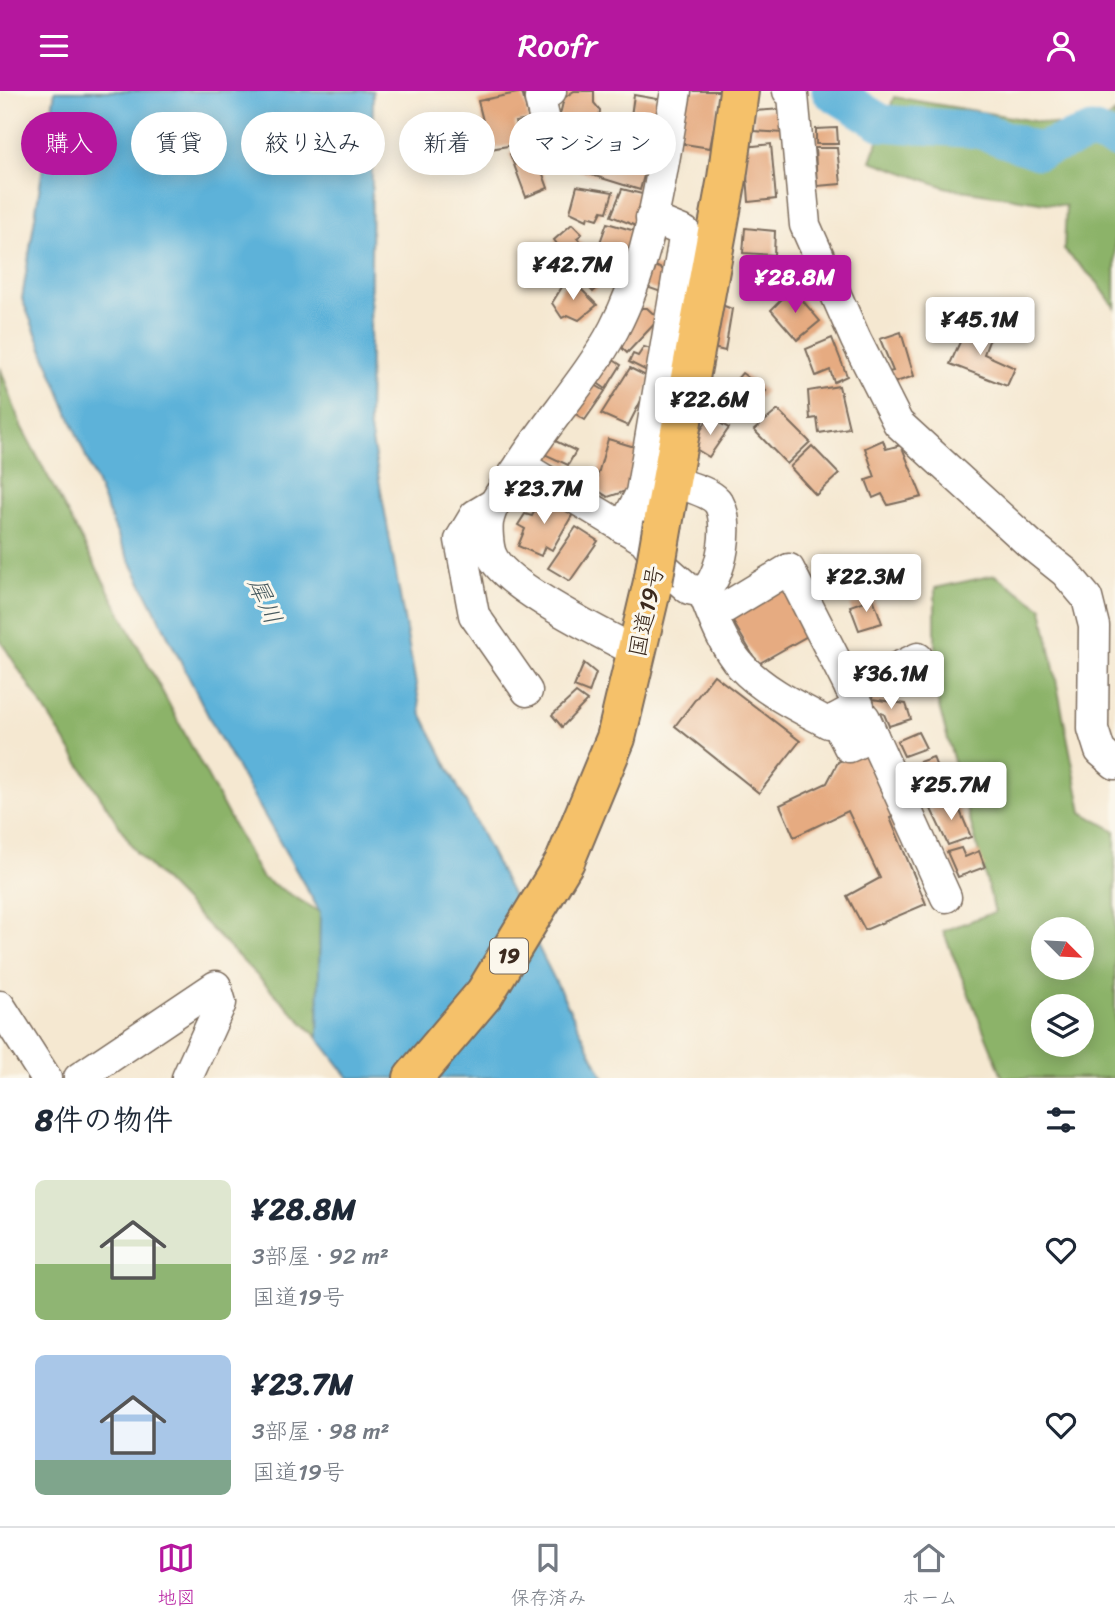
<!DOCTYPE html>
<html lang="ja">
<meta charset="utf-8">
<style>
:root{--surface:#fff;--page:#f6f6f7;--text:#1f2937;--muted:#747a83;--line:#e0e1e3;--accent:#b5179e}
body{margin:0;font-family:Sriracha,"Klee One",sans-serif;background:var(--page);color:var(--text);height:100vh;display:flex;flex-direction:column;font-size:26px;white-space:nowrap}
*{box-sizing:border-box;margin:0}
p{font-size:23px;color:var(--muted)}
.icon{flex:none;width:38px;height:38px;fill:none;stroke:currentColor;stroke-width:2;stroke-linecap:round;stroke-linejoin:round}
.map{position:relative;height:987px;overflow:hidden}
.sheet{display:flex;flex-direction:column;background:var(--surface);flex:1}
.sheet>*{flex:none}
.top-card{position:absolute;left:21px;top:21px;width:700px;height:63px;display:flex;gap:14px}
.needle{width:46px;rotate:114deg}
.tools{position:absolute;left:1031px;top:826px;display:grid;gap:14px}
.tools a{display:grid;place-items:center;width:63px;height:63px;border-radius:50%;background:var(--surface);box-shadow:0 4px 18px #0003;font-size:35px}
.price{position:absolute;translate:-50% -60px;padding:0 16px;border-radius:7px;background:#fff;color:#222;font-size:23px;line-height:46px;filter:drop-shadow(0 2px 4px #0008)}
.price::after{content:'';position:absolute;left:50%;top:42px;width:21px;height:16px;margin-left:-10px;background:inherit;clip-path:polygon(0 0,100% 0,50% 100%)}
.price.current{background:var(--accent);color:#fff}
ul{padding:0;list-style:none}
li{display:flex;align-items:center;gap:21px;height:175px;padding:0 35px}
li span{display:grid;place-items:center;flex:none;width:196px;height:140px;border-radius:10px;color:#555}
li>.icon{margin-inline-start:auto}
span .icon{width:84px;height:84px;fill:#fffc;stroke-width:1}
li b{font-size:30px}
h2{display:flex;justify-content:space-between;align-items:center;height:84px;padding:0 35px;font-size:30px}
.chip{padding:0 24px;border-radius:32px;background:var(--surface);box-shadow:0 4px 18px #0003;font-size:24px;line-height:63px}
.chip.current{background:var(--accent);color:#fff}
header{display:flex;justify-content:space-between;align-items:center;height:91px;padding:0 35px;background:var(--accent);color:#fff;font-size:32px;font-weight:600}
.menu{display:flex;justify-content:space-around;align-items:center;height:98px;border-top:2px solid var(--line);background:var(--surface);font-size:19px;color:var(--muted)}
.menu a{display:grid;justify-items:center;gap:4px}
.menu .current{color:var(--accent)}
.map>svg:first-child{display:block}
</style>
<header><svg class="icon" aria-label="menu" viewBox="0 0 24 24"><path d="M4 6h16M4 12h16M4 18h16"/></svg>Roofr<svg class="icon" aria-label="person" viewBox="0 0 24 24"><circle cx="12" cy="8" r="4"/><path d="M4 21q1-7 8-7t8 7"/></svg></header>
<div class="map">
<svg width="1115" height="987" viewBox="0 0 1115 987">
<rect width="100%" height="100%" fill="#fbf7ec"/>
<filter id="ink" filterUnits="userSpaceOnUse"><feTurbulence type="fractalNoise" baseFrequency=".0143" numOctaves="2"/><feDisplacementMap in="SourceGraphic" scale="14" xChannelSelector="R" yChannelSelector="G"/><feConvolveMatrix kernelMatrix="1 2 1 2 8 2 1 2 1" color-interpolation-filters="sRGB"/></filter>
<filter id="wash" filterUnits="userSpaceOnUse"><feTurbulence type="fractalNoise" baseFrequency=".00686" numOctaves="4" result="noise"/><feDisplacementMap in="SourceGraphic" scale="28" xChannelSelector="R" yChannelSelector="G"/><feGaussianBlur stdDeviation="1.57" result="paint"/><feColorMatrix in="noise" values="0 0 0 0 0 0 0 0 0 0 0 0 0 0 0 0 0 1.4 0 .05"/><feComposite in="paint" operator="in"/></filter>
<g filter="url(#wash)">
<rect width="100%" height="100%" fill="#f5e8d1"/>
<g fill="#8cb369" stroke="#646e44" stroke-width="2" fill-rule="evenodd">
<polygon points="894,6 1092,40 1115,22 1115,217 1097,191 1064,159 1066,115 948,97 871,70"/>
<polygon points="0,276 21,335 261,786 320,821 318,947 136,761 0,549"/>
<path d="M995,484L1042,517L1082,721L1115,740V987H1003L943,840L995,821L935,601V497ZM1043,838H1082V877H1043ZM1043,915H1082V954H1043Z"/>
</g>
<polygon fill="#5db2d9" stroke="#4c6e7c" stroke-width="2" points="55,0 373,0 369,333 421,622 604,987 349,987 318,947 320,821 216,640 120,450 22,208"/>
<g fill="none" stroke-linecap="round" stroke-linejoin="round">
<polyline stroke="#5db2d9" stroke-width="37" points="830,0 882,32 979,39 1038,60 1092,41 1115,49"/>
</g>
<g id="blocks">
<g fill="#e6ab81">
<polygon points="574,0 594,0 594,12 600,19 597,48 560,44 557,36 564,7"/>
<polygon points="688,0 721,0 710,57 678,52"/>
<polygon points="522,1 529,29 515,31 519,53 490,58 478,10"/>
<polygon points="634,4 663,9 654,57 627,53"/>
<polygon points="782,18 783,42 754,40 754,20"/>
<polygon points="837,37 838,53 816,53 816,38"/>
<polygon points="532,53 548,97 526,106 510,63"/>
<polygon points="576,53 592,53 648,70 640,99 579,80 580,64 571,60"/>
<polygon points="771,53 776,108 749,111 745,56"/>
<polygon points="815,57 837,57 841,93 817,95"/>
<polygon points="577,95 613,101 607,121 602,120 598,128 588,125 587,129 570,121"/>
<polygon points="622,98 646,104 636,135 611,125"/>
<polygon points="607,132 635,140 627,166 598,157"/>
<polygon points="572,133 582,143 577,147 593,165 576,178 554,149"/>
<polygon points="745,137 775,140 774,164 743,162"/>
<polygon points="646,171 671,182 664,202 638,193"/>
<polygon points="588,173 604,190 593,201 577,182"/>
<polygon points="571,188 597,214 579,229 568,224 562,227 552,212 562,196"/>
<polygon points="789,201 803,210 820,230 797,249 771,219"/>
<polygon points="714,211 732,218 725,260 705,255"/>
<polygon points="642,217 647,217 659,228 627,262 615,250 616,241"/>
<polygon points="969,231 992,242 984,263 1015,277 1007,295 950,273"/>
<polygon points="901,241 914,285 890,293 885,282 893,280 880,248"/>
<polygon points="832,247 847,285 834,291 830,279 816,285 806,258"/>
<polygon points="644,256 655,259 653,283 629,271 633,263 638,265"/>
<polygon points="604,263 621,274 606,298 589,286"/>
<polygon points="630,277 652,288 628,335 601,323"/>
<polygon points="742,282 766,300 760,307 736,289"/>
<polygon points="585,288 605,300 585,329 566,317"/>
<polygon points="731,292 754,310 743,327 718,309"/>
<polygon points="839,295 849,337 819,342 817,327 810,328 808,300"/>
<polygon points="778,319 810,351 787,373 754,339"/>
<polygon points="709,326 729,337 709,366 691,355"/>
<polygon points="543,344 576,360 568,374 542,362"/>
<polygon points="608,348 638,357 626,400 608,406 594,397"/>
<polygon points="883,349 886,358 901,354 922,406 888,414 882,403 873,407 866,389 875,386 865,357"/>
<polygon points="812,355 839,383 816,404 790,376"/>
<polygon points="544,403 574,421 552,459 545,455 541,465 518,455 525,438 518,434 525,423 532,425"/>
<polygon points="576,436 598,450 570,490 548,477"/>
<polygon points="784,495 809,544 758,573 729,524"/>
<polygon points="873,507 882,532 859,539 850,515"/>
<polygon points="584,572 596,582 589,602 574,596"/>
<polygon points="714,584 800,650 759,702 675,635"/>
<polygon points="576,602 587,610 562,636 552,624"/>
<polygon points="872,608 906,613 911,628 889,635 884,623 869,618"/>
<polygon points="918,641 926,657 904,665 897,650"/>
<polygon points="868,656 899,722 890,727 926,813 865,839 847,805 880,787 848,720 794,746 780,714 827,692 838,671"/>
<polygon points="933,666 939,682 946,679 949,688 943,689 946,697 932,703 919,671"/>
<polygon points="955,708 971,746 948,754 931,718"/>
<polygon points="961,757 965,766 979,760 985,776 958,786 947,761"/>
</g>
</g>
</g>
<g filter="url(#ink)">
<use href="#blocks" fill-opacity="0" stroke="#7c6c5d" stroke-width="2"/>
<g fill="none" stroke-linecap="round" stroke-linejoin="round">
<defs>
<g id="minor">
<polyline points="551,0 540,8 553,65"/>
<polyline points="788,0 793,4 805,134 856,249 898,332 1030,453 1065,481 1087,507 1094,535 1093,638 1100,660 1115,673"/>
<path d="M520,374C549,328 589,286 614,238C652,165 662,80 676,0"/>
<polyline points="495,412 475,424 460,449 474,524 527,600"/>
<polyline points="623,437 641,402 685,141 651,127"/>
<path d="M703,501C713,526 723,555 741,575C764,600 798,616 828,632L859,615L789,478L713,524"/>
<path d="M637,561C605,544 503,495 491,463C488,455 487,438 488,431C492,410 508,392 520,374L644,449L664,476L689,498L703,501C722,488 732,428 717,410C708,400 685,395 672,390"/>
<polyline points="850,598 918,567"/>
<polyline points="835,628 849,656 873,645 865,627"/>
<polyline points="873,645 946,806"/>
<polyline points="0,915 46,987"/>
<polyline points="79,987 216,895 221,912 187,987"/>
</g>
<g id="highway">
<polyline points="663,433 727,87 739,0"/>
<polyline points="413,987 485,902 565,770 616,647 653,491"/>
</g>
</defs>
<use href="#minor" stroke="#7c6c5d" stroke-width="33"/>
<use href="#highway" stroke="#7c6c5d" stroke-width="42"/>
<use href="#minor" stroke="#fff" stroke-width="30"/>
<use href="#highway" stroke="#f5c16b" stroke-width="38"/>
<defs>
<polyline id="highway-bridge" points="653,491 663,433"/>
</defs>
<use href="#highway-bridge" stroke="#7c6c5d" stroke-width="42" stroke-linecap="butt"/>
<use href="#highway-bridge" stroke="#f5c16b" stroke-width="38"/>
</g>
</g>
<g text-anchor="middle" stroke-width="6" stroke-linejoin="round" paint-order="stroke">
<rect fill="#fbf7ec" stroke="#75685c" stroke-width="2" x="490" y="847.5" width="38" height="35" rx="5"/>
<g font-size="21" font-weight="bold" fill="#3b2a1e">
<text x="509" y="872">19</text>
</g>
<g font-size="23" fill="#3b2a1e" stroke="#fbf7ec">
<text transform="translate(646 520) rotate(-78)" y="8">国道19号</text>
</g>
<g font-size="24" font-style="italic" fill="#475a5f" stroke="#fbf7ec">
<text transform="translate(265 510) rotate(66)" y="8">犀川</text>
</g>
</g>
</svg>
<div class="tools">
<a><svg class="needle" viewBox="-14 -14 28 28"><path d="M0-13l5 13h-10z" fill="#e53935"/><path d="M0 13l5-13h-10z" fill="#747a83"/></svg></a>
<a><svg class="icon" aria-label="layers" viewBox="0 0 24 24"><path d="M12 4l9 5-9 5-9-5zM3 14l9 5 9-5"/></svg></a>
</div>
<b class="price" style="left:573px;top:211px">¥42.7M</b>
<b class="price current" style="left:795px;top:224px">¥28.8M</b>
<b class="price" style="left:980px;top:266px">¥45.1M</b>
<b class="price" style="left:710px;top:346px">¥22.6M</b>
<b class="price" style="left:544px;top:435px">¥23.7M</b>
<b class="price" style="left:866px;top:523px">¥22.3M</b>
<b class="price" style="left:891px;top:620px">¥36.1M</b>
<b class="price" style="left:951px;top:731px">¥25.7M</b>
<div class="top-card">
<a class="chip current">購入</a>
<a class="chip">賃貸</a>
<a class="chip">絞り込み</a>
<a class="chip">新着</a>
<a class="chip">マンション</a>
</div>
</div>
<section class="sheet">
<h2>8件の物件<svg class="icon" aria-label="filters" viewBox="0 0 24 24"><path d="M4 7h16M4 17h16"/><circle cx="9" cy="7" r="2"/><circle cx="15" cy="17" r="2"/></svg></h2>
<ul>
<li><span style="background:linear-gradient(#dfe7d0 60%,#8fb573 0)"><svg class="icon" aria-label="home" viewBox="0 0 24 24"><path d="M3 11l9-7 9 7M6 9v11h12V9"/></svg></span><div><b>¥28.8M</b><p>3部屋 · 92 m²</p><p>国道19号</p></div><svg class="icon" aria-label="heart" viewBox="0 0 24 24"><path d="M12 20l-8-8c-3-5 5-10 8-4 3-6 11-1 8 4z"/></svg></li>
<li><span style="background:linear-gradient(#a9c7e8 75%,#7fa58c 0)"><svg class="icon" aria-label="home" viewBox="0 0 24 24"><path d="M3 11l9-7 9 7M6 9v11h12V9"/></svg></span><div><b>¥23.7M</b><p>3部屋 · 98 m²</p><p>国道19号</p></div><svg class="icon" aria-label="heart" viewBox="0 0 24 24"><path d="M12 20l-8-8c-3-5 5-10 8-4 3-6 11-1 8 4z"/></svg></li>
</ul>
</section>
<nav class="menu">
<a class="current"><svg class="icon" aria-label="map" viewBox="0 0 24 24"><path d="M3 6l6-2 6 2 6-2v14l-6 2-6-2-6 2zM9 4v14M15 6v14"/></svg>地図</a>
<a><svg class="icon" aria-label="saved" viewBox="0 0 24 24"><path d="M7 4h10v16l-5-4-5 4z"/></svg>保存済み</a>
<a><svg class="icon" aria-label="home" viewBox="0 0 24 24"><path d="M3 11l9-7 9 7M6 9v11h12V9"/></svg>ホーム</a>
</nav>
